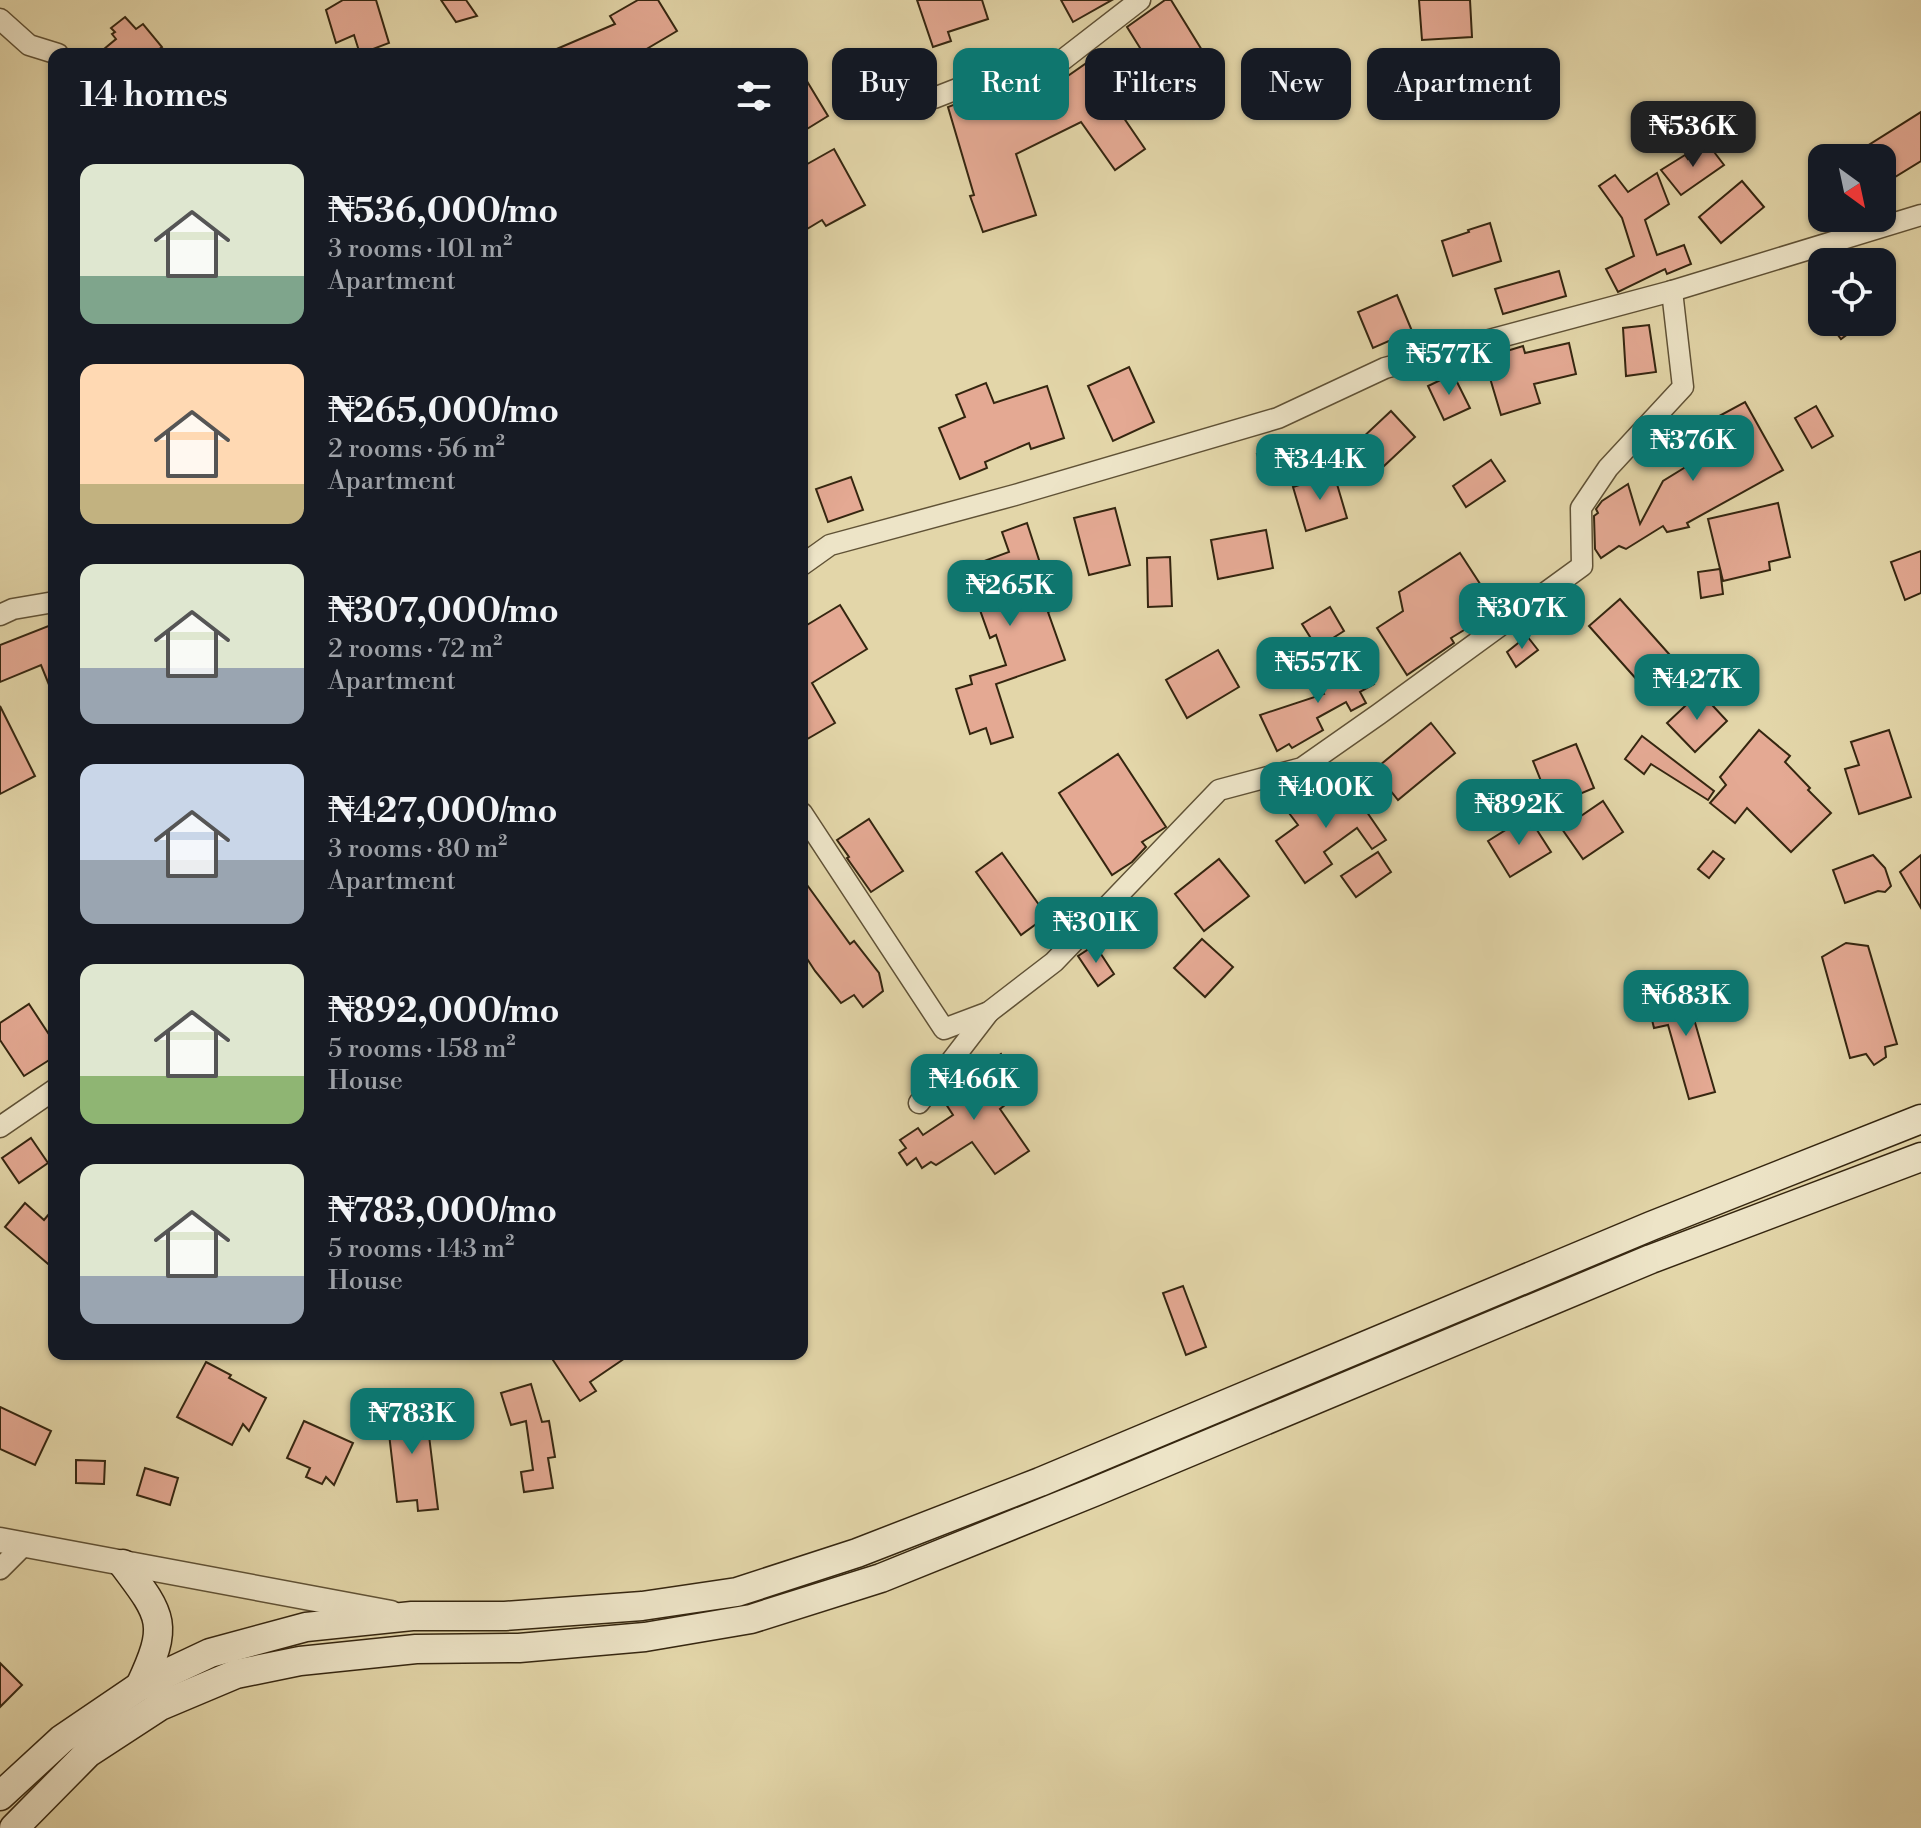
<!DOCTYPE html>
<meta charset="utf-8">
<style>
:root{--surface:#171b24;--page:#242831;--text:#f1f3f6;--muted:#9ea1a6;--accent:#0f766e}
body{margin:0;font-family:"Libre Bodoni",serif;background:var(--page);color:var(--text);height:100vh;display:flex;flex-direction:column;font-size:30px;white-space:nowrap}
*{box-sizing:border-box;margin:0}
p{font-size:26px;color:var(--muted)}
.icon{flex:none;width:44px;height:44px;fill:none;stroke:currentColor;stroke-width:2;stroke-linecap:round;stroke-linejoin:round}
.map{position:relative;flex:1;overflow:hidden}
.panel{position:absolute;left:48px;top:48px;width:760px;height:1312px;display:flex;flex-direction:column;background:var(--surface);border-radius:16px;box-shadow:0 2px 6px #0004}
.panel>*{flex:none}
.guide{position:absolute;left:832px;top:48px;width:760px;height:72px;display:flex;gap:16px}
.needle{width:52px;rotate:147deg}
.fabs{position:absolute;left:1808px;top:144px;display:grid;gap:16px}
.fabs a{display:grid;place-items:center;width:88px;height:88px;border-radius:16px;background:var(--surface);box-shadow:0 2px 6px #0004;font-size:40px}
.price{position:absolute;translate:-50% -68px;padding:0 18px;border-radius:16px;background:var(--accent);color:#fff;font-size:26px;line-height:52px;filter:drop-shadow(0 2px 4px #0008)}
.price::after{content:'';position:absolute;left:50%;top:48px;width:24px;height:18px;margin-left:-12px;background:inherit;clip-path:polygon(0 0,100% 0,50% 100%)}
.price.selected{background:#222;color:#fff}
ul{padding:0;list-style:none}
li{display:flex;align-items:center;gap:24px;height:200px;padding:0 32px}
li span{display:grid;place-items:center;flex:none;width:224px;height:160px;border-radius:16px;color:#555}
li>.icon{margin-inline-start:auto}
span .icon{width:96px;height:96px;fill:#fffc;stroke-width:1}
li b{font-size:34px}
h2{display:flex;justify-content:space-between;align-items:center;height:96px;padding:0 32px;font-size:34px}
.tag{padding:0 28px;border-radius:16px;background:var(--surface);box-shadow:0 2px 6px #0004;font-size:28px;line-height:72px}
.tag.selected{background:var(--accent);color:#fff}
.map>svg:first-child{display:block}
</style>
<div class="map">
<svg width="1921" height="1828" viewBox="0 0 1921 1828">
<rect width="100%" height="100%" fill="#e3d6a9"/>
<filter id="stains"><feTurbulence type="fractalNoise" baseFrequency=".0025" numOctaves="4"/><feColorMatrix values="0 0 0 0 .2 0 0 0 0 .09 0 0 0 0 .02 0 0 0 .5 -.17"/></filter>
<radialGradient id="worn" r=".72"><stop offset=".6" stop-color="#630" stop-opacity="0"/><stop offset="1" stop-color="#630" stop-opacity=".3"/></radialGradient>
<g fill="#e4a993" stroke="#352610" stroke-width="2">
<polygon points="343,0 376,0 389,43 360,54 354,35 336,43 326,10"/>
<polygon points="441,0 466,0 477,16 456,22"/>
<polygon points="638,0 658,0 677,31 638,54 545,54 615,24 610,16"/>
<polygon points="917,0 982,0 988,19 948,32 951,41 933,47"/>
<polygon points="1061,0 1112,0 1073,22"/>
<polygon points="1165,0 1171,0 1221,81 1194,97 1168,53 1150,64 1127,27"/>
<polygon points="1419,0 1470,0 1472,37 1422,40"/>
<polygon points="125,17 136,29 143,24 162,47 153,54 98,54 116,39 112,34 115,32 111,28"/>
<polygon points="1098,55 1127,97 1115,105 1145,149 1115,170 1081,122 1016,154 1036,215 983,232 970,196 974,195 948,107 997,88 1002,107 1040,88 1042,94"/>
<polygon points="802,73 828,116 802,132"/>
<polygon points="1921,112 1921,161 1882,185 1882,158 1848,158"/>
<polygon points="1708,144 1724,165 1681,195 1661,170 1685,155 1688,159"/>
<polygon points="834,149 865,205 826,226 822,220 802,232 802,167"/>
<polygon points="1657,173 1669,204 1645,220 1657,255 1684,245 1691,264 1667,274 1665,269 1618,292 1606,269 1634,256 1622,218 1599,186 1615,175 1628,192"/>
<polygon points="1742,181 1764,207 1721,243 1699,217"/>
<polygon points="1490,223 1501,261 1453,276 1442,241 1469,232 1468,230"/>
<polygon points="1559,271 1566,296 1503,314 1495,289"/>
<polygon points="1397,295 1412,331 1373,348 1358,312"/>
<polygon points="1828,322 1864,322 1841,339"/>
<polygon points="1649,325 1656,372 1626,376 1623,328"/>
<polygon points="1569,343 1576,374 1534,384 1540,403 1501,415 1484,358 1523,346 1525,353"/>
<polygon points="1129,367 1154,422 1113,441 1088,386"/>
<polygon points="1453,374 1470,408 1444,420 1428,386"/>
<polygon points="986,383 994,403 1047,386 1064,438 1031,449 1029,443 985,462 987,468 960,479 939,428 965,417 956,395"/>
<polygon points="1745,402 1783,470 1687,523 1689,527 1667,532 1663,526 1626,549 1619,546 1601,558 1595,549 1594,516 1598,513 1596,509 1602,501 1628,484 1640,524 1663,481 1710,452 1697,428"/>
<polygon points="1816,406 1833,436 1812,448 1795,418"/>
<polygon points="1391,411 1415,437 1384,466 1360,440"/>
<polygon points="1285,445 1292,468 1264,477 1257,454"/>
<polygon points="1491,460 1505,481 1466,507 1453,486"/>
<polygon points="1334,474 1347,518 1306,531 1293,487"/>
<polygon points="851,477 863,510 828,522 816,489"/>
<polygon points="1778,503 1790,557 1769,562 1770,570 1723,581 1708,519"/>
<polygon points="1115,508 1130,565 1089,575 1074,518"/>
<polygon points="1027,523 1055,609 1048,612 1065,660 996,684 1013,737 991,744 986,728 970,734 956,689 972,684 970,676 1006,665 996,635 990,638 965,568 1009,552 1002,532"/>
<polygon points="1266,530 1273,568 1218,579 1211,540"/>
<polygon points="1921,551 1921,593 1905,600 1891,562"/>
<polygon points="1460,553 1497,610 1451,638 1454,643 1407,675 1377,628 1403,611 1399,592"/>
<polygon points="1170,557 1172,606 1148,607 1147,558"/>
<polygon points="1720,569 1723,594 1701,598 1698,572"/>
<polygon points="1620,599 1669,654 1638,681 1589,626"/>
<polygon points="840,605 867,649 812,683 835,723 802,742 802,628"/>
<polygon points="1330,607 1344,631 1317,648 1302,624"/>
<polygon points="51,625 54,633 54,697 41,665 0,682 0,645"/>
<polygon points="1527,636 1538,650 1516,667 1507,652"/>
<polygon points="1218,650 1239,687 1187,718 1166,680"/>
<polygon points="1353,658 1363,663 1374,684 1360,692 1366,703 1351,711 1346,702 1317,718 1323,730 1292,748 1289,744 1277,751 1260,715 1324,694 1316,678"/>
<polygon points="1700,692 1727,721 1695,752 1667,723"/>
<polygon points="0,706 35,776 0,794"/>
<polygon points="1431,723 1455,753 1398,800 1374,770"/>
<polygon points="1759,730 1790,756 1785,762 1810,788 1808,790 1831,813 1791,852 1747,808 1735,823 1710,803 1726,785 1720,777"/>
<polygon points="1889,730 1911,797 1859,814 1845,769 1859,765 1851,742"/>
<polygon points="1642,736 1714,791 1708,800 1651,764 1644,774 1625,759"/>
<polygon points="1576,744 1594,788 1551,806 1533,761"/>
<polygon points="1118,754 1166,827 1142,842 1146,847 1132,862 1112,875 1059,793"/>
<polygon points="1347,783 1386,840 1372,849 1357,828 1324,852 1332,864 1305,883 1276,841 1298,825 1289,813 1322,789 1328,797"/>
<polygon points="1603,801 1623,832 1583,859 1562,829"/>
<polygon points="1528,816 1551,852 1510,877 1488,841"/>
<polygon points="869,819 903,871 871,892 847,858 849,857 837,840"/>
<polygon points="1713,851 1724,859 1709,878 1698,869"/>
<polygon points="1378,852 1391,872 1356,897 1341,876"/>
<polygon points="1002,853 1047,916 1021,935 976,872"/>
<polygon points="1873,855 1885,868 1891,886 1885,892 1878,891 1845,903 1833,870"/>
<polygon points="1921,855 1921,908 1900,872"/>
<polygon points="1219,859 1249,896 1204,931 1175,894"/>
<polygon points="802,878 850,944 854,941 879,973 883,991 863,1007 854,995 841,1003 815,971 802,951"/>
<polygon points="1202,939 1233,967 1205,997 1174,968"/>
<polygon points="1846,943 1868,946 1897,1044 1885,1047 1886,1057 1874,1065 1866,1054 1850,1058 1822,957"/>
<polygon points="1095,945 1114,974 1098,986 1078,956"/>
<polygon points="1703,990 1709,1015 1694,1019 1715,1092 1689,1099 1668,1025 1654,1028 1648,1003"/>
<polygon points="29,1004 54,1042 54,1057 24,1076 0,1040 0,1023"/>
<polygon points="1001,1054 1024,1090 1000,1109 1029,1151 995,1174 972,1142 936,1165 931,1162 922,1168 916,1158 907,1165 899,1153 906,1148 900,1140 918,1128 923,1135 953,1115 942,1098"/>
<polygon points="31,1138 48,1163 19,1183 2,1158"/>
<polygon points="25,1203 44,1220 54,1208 54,1269 5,1227"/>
<polygon points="1183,1286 1206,1347 1186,1355 1163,1293"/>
<polygon points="549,1354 631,1354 590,1382 596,1391 580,1401"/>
<polygon points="206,1362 231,1375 229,1378 266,1398 249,1431 243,1424 232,1445 177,1417"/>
<polygon points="531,1384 542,1422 549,1421 555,1457 548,1458 553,1488 524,1492 521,1472 533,1470 526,1421 511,1425 501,1393"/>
<polygon points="425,1403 438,1509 418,1511 417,1500 397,1502 386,1408"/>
<polygon points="0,1407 51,1431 35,1465 0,1449"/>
<polygon points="304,1421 353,1443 334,1485 326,1477 322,1484 306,1477 310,1468 287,1458"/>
<polygon points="76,1460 105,1461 104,1484 76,1483"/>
<polygon points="145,1468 178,1478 170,1505 137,1495"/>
<polygon points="0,1663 22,1685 0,1707"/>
</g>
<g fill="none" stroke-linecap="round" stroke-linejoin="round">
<defs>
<g id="minor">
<polyline points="0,19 29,45 58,54"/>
<polyline points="934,98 1011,68 1060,62 1140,0"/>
<polyline points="802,565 830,545 1015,495 1278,418 1385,368 1672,291 1921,215"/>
<polyline points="0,615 13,609 54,602"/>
<polyline points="802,813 944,1029 989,1012 1054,962 1219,790 1302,768 1379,714 1582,566 1581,508 1608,468 1683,387 1672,291"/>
<polyline points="919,1103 989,1012"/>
<polyline points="0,1127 54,1090"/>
<polyline points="0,1569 24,1545"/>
</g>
<polyline id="tertiary" points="0,1540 391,1613"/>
<g id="secondary">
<path d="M123,1564C163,1617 169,1624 140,1686"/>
<polyline points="0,1796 62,1739 140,1686 210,1653 306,1627 412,1616 505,1616 642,1606 737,1592 857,1553 1040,1482 1651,1226 1921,1119"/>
<polyline points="14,1828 88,1753 160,1706 236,1674 300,1661 416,1649 519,1648 645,1637 751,1619 881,1578 1094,1492 1651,1259 1921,1157"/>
</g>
</defs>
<use href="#minor" stroke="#605236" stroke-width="23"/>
<use href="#tertiary" stroke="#605236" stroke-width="27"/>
<use href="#secondary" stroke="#352610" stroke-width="31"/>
<use href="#minor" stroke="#ede4c7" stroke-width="20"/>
<use href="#tertiary" stroke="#ede4c7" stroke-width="24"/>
<use href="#secondary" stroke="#ede4c7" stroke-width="28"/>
</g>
<rect width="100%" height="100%" filter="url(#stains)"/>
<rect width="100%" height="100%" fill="url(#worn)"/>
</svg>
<div class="fabs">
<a><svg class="needle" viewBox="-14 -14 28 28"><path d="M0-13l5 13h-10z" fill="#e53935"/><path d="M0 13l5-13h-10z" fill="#9ea1a6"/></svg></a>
<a><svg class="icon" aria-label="locate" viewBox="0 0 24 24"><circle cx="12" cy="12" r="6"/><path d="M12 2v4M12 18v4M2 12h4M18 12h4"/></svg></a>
</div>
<b class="price selected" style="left:1693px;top:169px">₦536K</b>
<b class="price" style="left:1449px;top:397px">₦577K</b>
<b class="price" style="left:1693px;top:483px">₦376K</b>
<b class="price" style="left:1320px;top:502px">₦344K</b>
<b class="price" style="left:1010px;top:628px">₦265K</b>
<b class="price" style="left:1522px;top:651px">₦307K</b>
<b class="price" style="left:1318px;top:705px">₦557K</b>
<b class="price" style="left:1697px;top:722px">₦427K</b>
<b class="price" style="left:1326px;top:830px">₦400K</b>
<b class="price" style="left:1519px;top:847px">₦892K</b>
<b class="price" style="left:1096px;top:965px">₦301K</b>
<b class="price" style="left:1686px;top:1038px">₦683K</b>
<b class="price" style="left:974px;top:1122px">₦466K</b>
<b class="price" style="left:412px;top:1456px">₦783K</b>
<div class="guide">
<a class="tag">Buy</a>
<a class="tag selected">Rent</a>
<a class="tag">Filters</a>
<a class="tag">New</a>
<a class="tag">Apartment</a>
</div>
<section class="panel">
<h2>14 homes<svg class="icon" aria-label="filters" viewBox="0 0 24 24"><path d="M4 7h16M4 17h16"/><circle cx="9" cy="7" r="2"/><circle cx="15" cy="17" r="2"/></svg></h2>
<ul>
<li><span style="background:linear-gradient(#dfe7d0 70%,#7fa58c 0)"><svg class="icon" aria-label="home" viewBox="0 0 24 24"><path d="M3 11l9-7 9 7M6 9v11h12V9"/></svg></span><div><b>₦536,000/mo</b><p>3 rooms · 101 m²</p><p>Apartment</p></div></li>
<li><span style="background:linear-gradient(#ffd9b3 75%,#c2b280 0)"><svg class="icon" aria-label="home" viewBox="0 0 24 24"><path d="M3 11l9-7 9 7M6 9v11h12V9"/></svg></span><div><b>₦265,000/mo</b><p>2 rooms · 56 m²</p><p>Apartment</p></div></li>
<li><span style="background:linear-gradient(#dfe7d0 65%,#9aa5b1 0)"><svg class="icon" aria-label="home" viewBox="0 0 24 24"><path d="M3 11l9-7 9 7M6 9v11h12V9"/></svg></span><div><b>₦307,000/mo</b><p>2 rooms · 72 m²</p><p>Apartment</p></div></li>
<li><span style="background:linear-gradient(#c9d6e8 60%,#9aa5b1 0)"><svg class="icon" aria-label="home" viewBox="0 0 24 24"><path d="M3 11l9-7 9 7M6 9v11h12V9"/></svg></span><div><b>₦427,000/mo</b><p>3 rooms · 80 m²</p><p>Apartment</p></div></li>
<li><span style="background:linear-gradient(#dfe7d0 70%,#8fb573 0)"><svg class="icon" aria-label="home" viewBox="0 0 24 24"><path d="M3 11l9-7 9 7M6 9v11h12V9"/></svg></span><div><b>₦892,000/mo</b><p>5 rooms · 158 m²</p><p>House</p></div></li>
<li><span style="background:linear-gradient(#dfe7d0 70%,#9aa5b1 0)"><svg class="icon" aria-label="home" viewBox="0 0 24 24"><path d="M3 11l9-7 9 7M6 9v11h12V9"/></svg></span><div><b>₦783,000/mo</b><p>5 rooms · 143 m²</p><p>House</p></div></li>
</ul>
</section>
</div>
